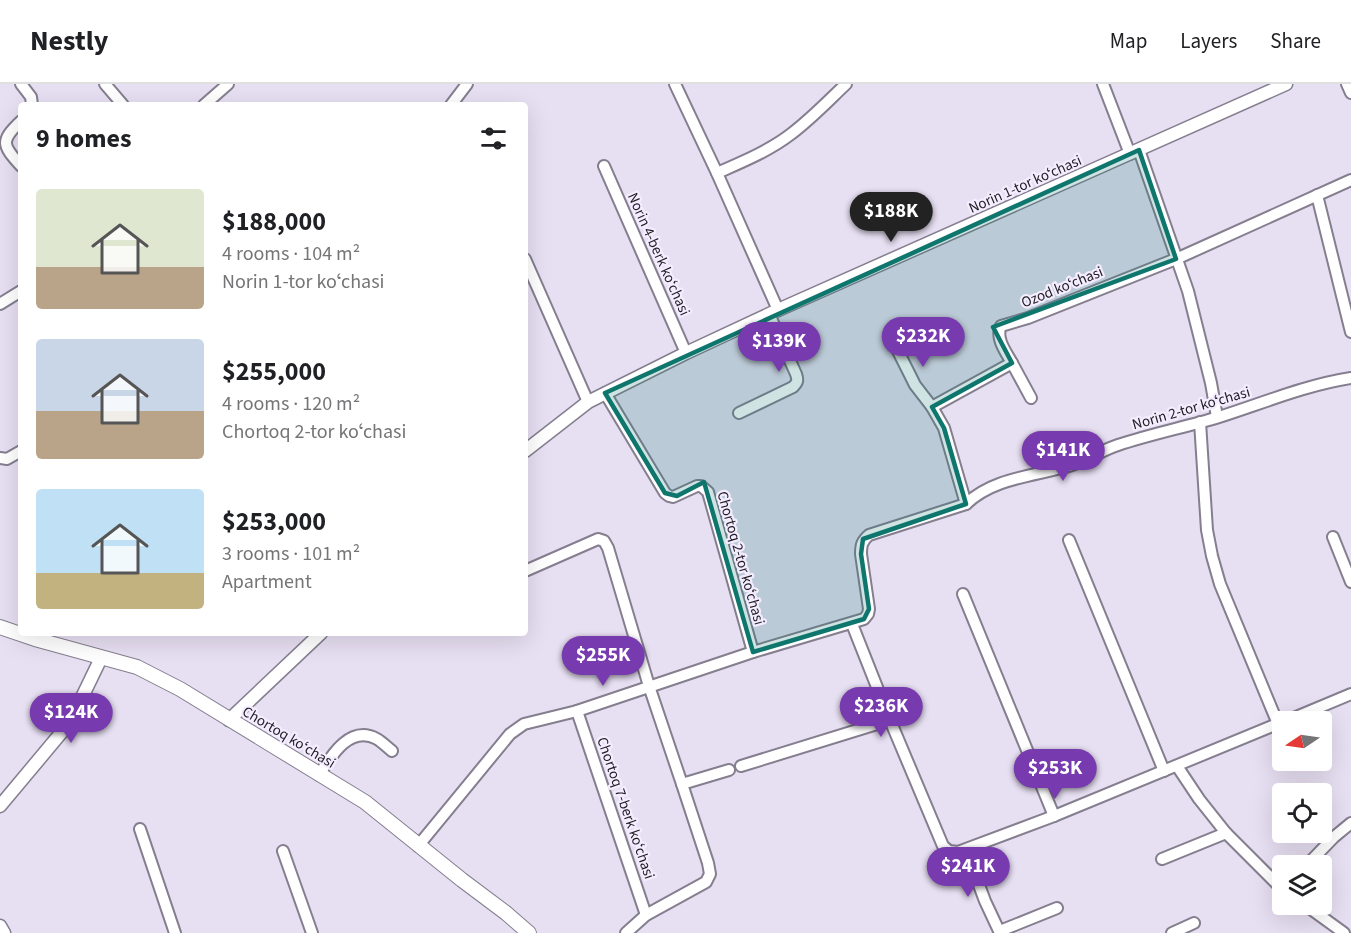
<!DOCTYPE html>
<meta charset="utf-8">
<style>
:root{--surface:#fff;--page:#f6f6f6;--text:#202124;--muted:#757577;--line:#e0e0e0;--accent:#773aaf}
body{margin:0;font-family:"Source Sans 3",sans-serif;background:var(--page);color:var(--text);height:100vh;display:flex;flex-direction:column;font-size:22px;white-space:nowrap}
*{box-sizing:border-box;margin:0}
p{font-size:20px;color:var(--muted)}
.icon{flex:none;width:33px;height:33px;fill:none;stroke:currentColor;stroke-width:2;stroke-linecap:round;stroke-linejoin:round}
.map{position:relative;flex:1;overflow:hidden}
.panel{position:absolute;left:18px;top:18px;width:510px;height:534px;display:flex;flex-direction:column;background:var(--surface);border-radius:6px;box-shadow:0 6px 24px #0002}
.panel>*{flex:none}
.needle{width:39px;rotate:257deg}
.tools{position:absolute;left:1272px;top:627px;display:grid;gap:12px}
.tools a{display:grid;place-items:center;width:60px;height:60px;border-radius:6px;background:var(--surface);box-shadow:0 6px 24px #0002;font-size:30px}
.price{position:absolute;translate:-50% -51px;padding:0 14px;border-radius:21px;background:var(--accent);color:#fff;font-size:20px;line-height:39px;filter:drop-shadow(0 2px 3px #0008)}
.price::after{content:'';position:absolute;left:50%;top:36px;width:18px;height:14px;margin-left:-9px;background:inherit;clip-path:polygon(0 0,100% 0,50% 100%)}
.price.selected{background:#222;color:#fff}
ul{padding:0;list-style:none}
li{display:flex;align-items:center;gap:18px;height:150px;padding:0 18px}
li span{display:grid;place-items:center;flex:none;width:168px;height:120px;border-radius:6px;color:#555}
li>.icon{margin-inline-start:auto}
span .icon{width:72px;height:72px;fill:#fffc;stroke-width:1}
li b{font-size:26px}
h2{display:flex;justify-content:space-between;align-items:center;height:72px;padding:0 18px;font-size:26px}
header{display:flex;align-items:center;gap:36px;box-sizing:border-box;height:84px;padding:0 30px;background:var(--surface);border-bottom:2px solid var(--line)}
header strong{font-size:28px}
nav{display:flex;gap:33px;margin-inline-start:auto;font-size:21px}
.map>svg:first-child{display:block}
</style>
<header>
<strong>Nestly</strong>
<nav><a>Map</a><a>Layers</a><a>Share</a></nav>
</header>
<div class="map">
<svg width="1351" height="849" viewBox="0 0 1351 849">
<rect width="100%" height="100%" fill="#e7dff2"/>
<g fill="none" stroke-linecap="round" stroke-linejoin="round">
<defs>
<g id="minor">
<polyline points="21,0 31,13 32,21"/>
<polyline points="105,0 123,21"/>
<polyline points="675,0 717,89 778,226"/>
<polyline points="1103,0 1130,70"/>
<polyline points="1347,0 1351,9"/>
<polyline points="204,21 228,0"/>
<polyline points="451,21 467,0"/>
<path d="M21,37C0,57 2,61 21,82"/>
<polyline points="1139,66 1188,207 1211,299 1217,333"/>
<polyline points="604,82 686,269"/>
<path d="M717,89C742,78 769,67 791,50C811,35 828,17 846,0"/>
<polyline points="1317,111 1351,248"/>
<polyline points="525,175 588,318"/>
<polyline points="0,220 21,207"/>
<polyline points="893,257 915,301 932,323"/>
<polyline points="1012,279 1031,314"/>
<polyline points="605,309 665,409 669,412 673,413 697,402 701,402 708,408 753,568"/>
<path d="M739,329L793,303C798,298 798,296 796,290L769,230"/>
<polyline points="1200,338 1207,446 1212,472 1220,500 1278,640"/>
<polyline points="0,374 7,375 21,367"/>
<path d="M966,420L944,344L932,323L1012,279C1006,268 995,254 1001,242L1028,234L1176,175L1351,96"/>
<polyline points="1333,453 1351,498"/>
<polyline points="1069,456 1164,687"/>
<polyline points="525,487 598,455 604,457 608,464 649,602 682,700"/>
<polyline points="963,510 1054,732"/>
<polyline points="577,627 646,831"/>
<polyline points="890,636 943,762 949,767 958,768 1054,732 1282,638"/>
<polyline points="1284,638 1351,610"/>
<polyline points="741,682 890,636 852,540"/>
<polyline points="1177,682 1199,715 1226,749 1282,805"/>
<path d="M319,691C331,672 350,640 377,655C382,658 387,663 392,667"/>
<polyline points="140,745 175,849"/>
<path d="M418,762L510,650L524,640L577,627L753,568L864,535L868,530L869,525L861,470C861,461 862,457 869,451L966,420C994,393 1037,392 1072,381C1088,376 1102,366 1118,361C1151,350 1186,343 1219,333C1263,319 1306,301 1351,294"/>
<polyline points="966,766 985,817 1000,849"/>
<polyline points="283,767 312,849"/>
<polyline points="1162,775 1226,749"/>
<polyline points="1306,782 1334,753 1351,739"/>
<polyline points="1304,820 1344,849"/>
<polyline points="1000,847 1057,824"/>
<polyline points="626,849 646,831 706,798 710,790 708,779 682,700 729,686"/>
<polyline points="1172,849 1194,839"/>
</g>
<g id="tertiary">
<polyline points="525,367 588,318 686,269 778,226 1286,0"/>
<polyline points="229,636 321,549"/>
<polyline points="0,722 66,643 73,632 101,574"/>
<polyline points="0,842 4,849"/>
</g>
<polyline id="secondary" points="0,543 35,555 137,583 180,605 365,718 462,796 506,829 529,849"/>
</defs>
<use href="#minor" stroke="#857e8f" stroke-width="14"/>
<use href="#tertiary" stroke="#857e8f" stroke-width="15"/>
<use href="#secondary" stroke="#857e8f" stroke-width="16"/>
<use href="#minor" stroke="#fff" stroke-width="10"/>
<use href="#tertiary" stroke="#fff" stroke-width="12"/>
<use href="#secondary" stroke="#fff" stroke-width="14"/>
</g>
<path fill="#0f766e" fill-opacity="0.2" stroke="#0f766e" stroke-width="4.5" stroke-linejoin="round" d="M1139,66L1176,175L993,243L1012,279L932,323L944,344L966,420L863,455L861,470L869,525L864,535L753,568L704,398L677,412L665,409L605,309Z"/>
<g text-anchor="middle" stroke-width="4.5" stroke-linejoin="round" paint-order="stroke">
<g font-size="15" fill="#1f1c22" stroke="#f4edff">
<text transform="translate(1025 100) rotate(-24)" y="5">Norin 1-tor koʻchasi</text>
<text transform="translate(659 170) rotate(66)" y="5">Norin 4-berk koʻchasi</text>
<text transform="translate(1062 203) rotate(-22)" y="5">Ozod koʻchasi</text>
<text transform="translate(1191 324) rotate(-16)" y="5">Norin 2-tor koʻchasi</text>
<text transform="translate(741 474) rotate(74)" y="5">Chortoq 2-tor koʻchasi</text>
<text transform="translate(289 653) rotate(31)" y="5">Chortoq koʻchasi</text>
<text transform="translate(626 724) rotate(71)" y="5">Chortoq 7-berk koʻchasi</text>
</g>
</g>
</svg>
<div class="tools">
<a><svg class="needle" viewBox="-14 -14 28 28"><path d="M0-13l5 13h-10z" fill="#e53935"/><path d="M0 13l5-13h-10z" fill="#757577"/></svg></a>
<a><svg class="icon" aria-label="locate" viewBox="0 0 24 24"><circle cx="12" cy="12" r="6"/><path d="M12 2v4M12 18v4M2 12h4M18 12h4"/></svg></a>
<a><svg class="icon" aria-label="layers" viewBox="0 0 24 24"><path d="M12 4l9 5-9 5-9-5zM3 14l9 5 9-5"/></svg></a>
</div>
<b class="price selected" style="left:891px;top:159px">$188K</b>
<b class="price" style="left:923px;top:284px">$232K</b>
<b class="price" style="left:779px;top:289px">$139K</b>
<b class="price" style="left:1063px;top:398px">$141K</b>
<b class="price" style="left:603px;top:603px">$255K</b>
<b class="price" style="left:881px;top:654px">$236K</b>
<b class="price" style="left:71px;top:660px">$124K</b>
<b class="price" style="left:1055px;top:716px">$253K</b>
<b class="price" style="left:968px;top:814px">$241K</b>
<section class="panel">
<h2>9 homes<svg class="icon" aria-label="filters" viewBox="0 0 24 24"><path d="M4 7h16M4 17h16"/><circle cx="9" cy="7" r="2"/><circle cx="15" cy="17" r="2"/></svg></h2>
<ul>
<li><span style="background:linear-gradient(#dfe7d0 65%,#b9a48a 0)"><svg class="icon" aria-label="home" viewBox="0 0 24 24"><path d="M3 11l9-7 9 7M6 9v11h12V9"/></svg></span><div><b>$188,000</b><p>4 rooms · 104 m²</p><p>Norin 1-tor koʻchasi</p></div></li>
<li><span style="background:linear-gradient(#c9d6e8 60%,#b9a48a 0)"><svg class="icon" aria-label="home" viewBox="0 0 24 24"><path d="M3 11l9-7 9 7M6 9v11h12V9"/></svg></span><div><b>$255,000</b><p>4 rooms · 120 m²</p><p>Chortoq 2-tor koʻchasi</p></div></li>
<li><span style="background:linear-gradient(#bfe0f5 70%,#c2b280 0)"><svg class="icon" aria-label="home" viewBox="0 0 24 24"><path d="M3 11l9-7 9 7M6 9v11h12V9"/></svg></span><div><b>$253,000</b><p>3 rooms · 101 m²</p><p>Apartment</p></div></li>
</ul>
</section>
</div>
